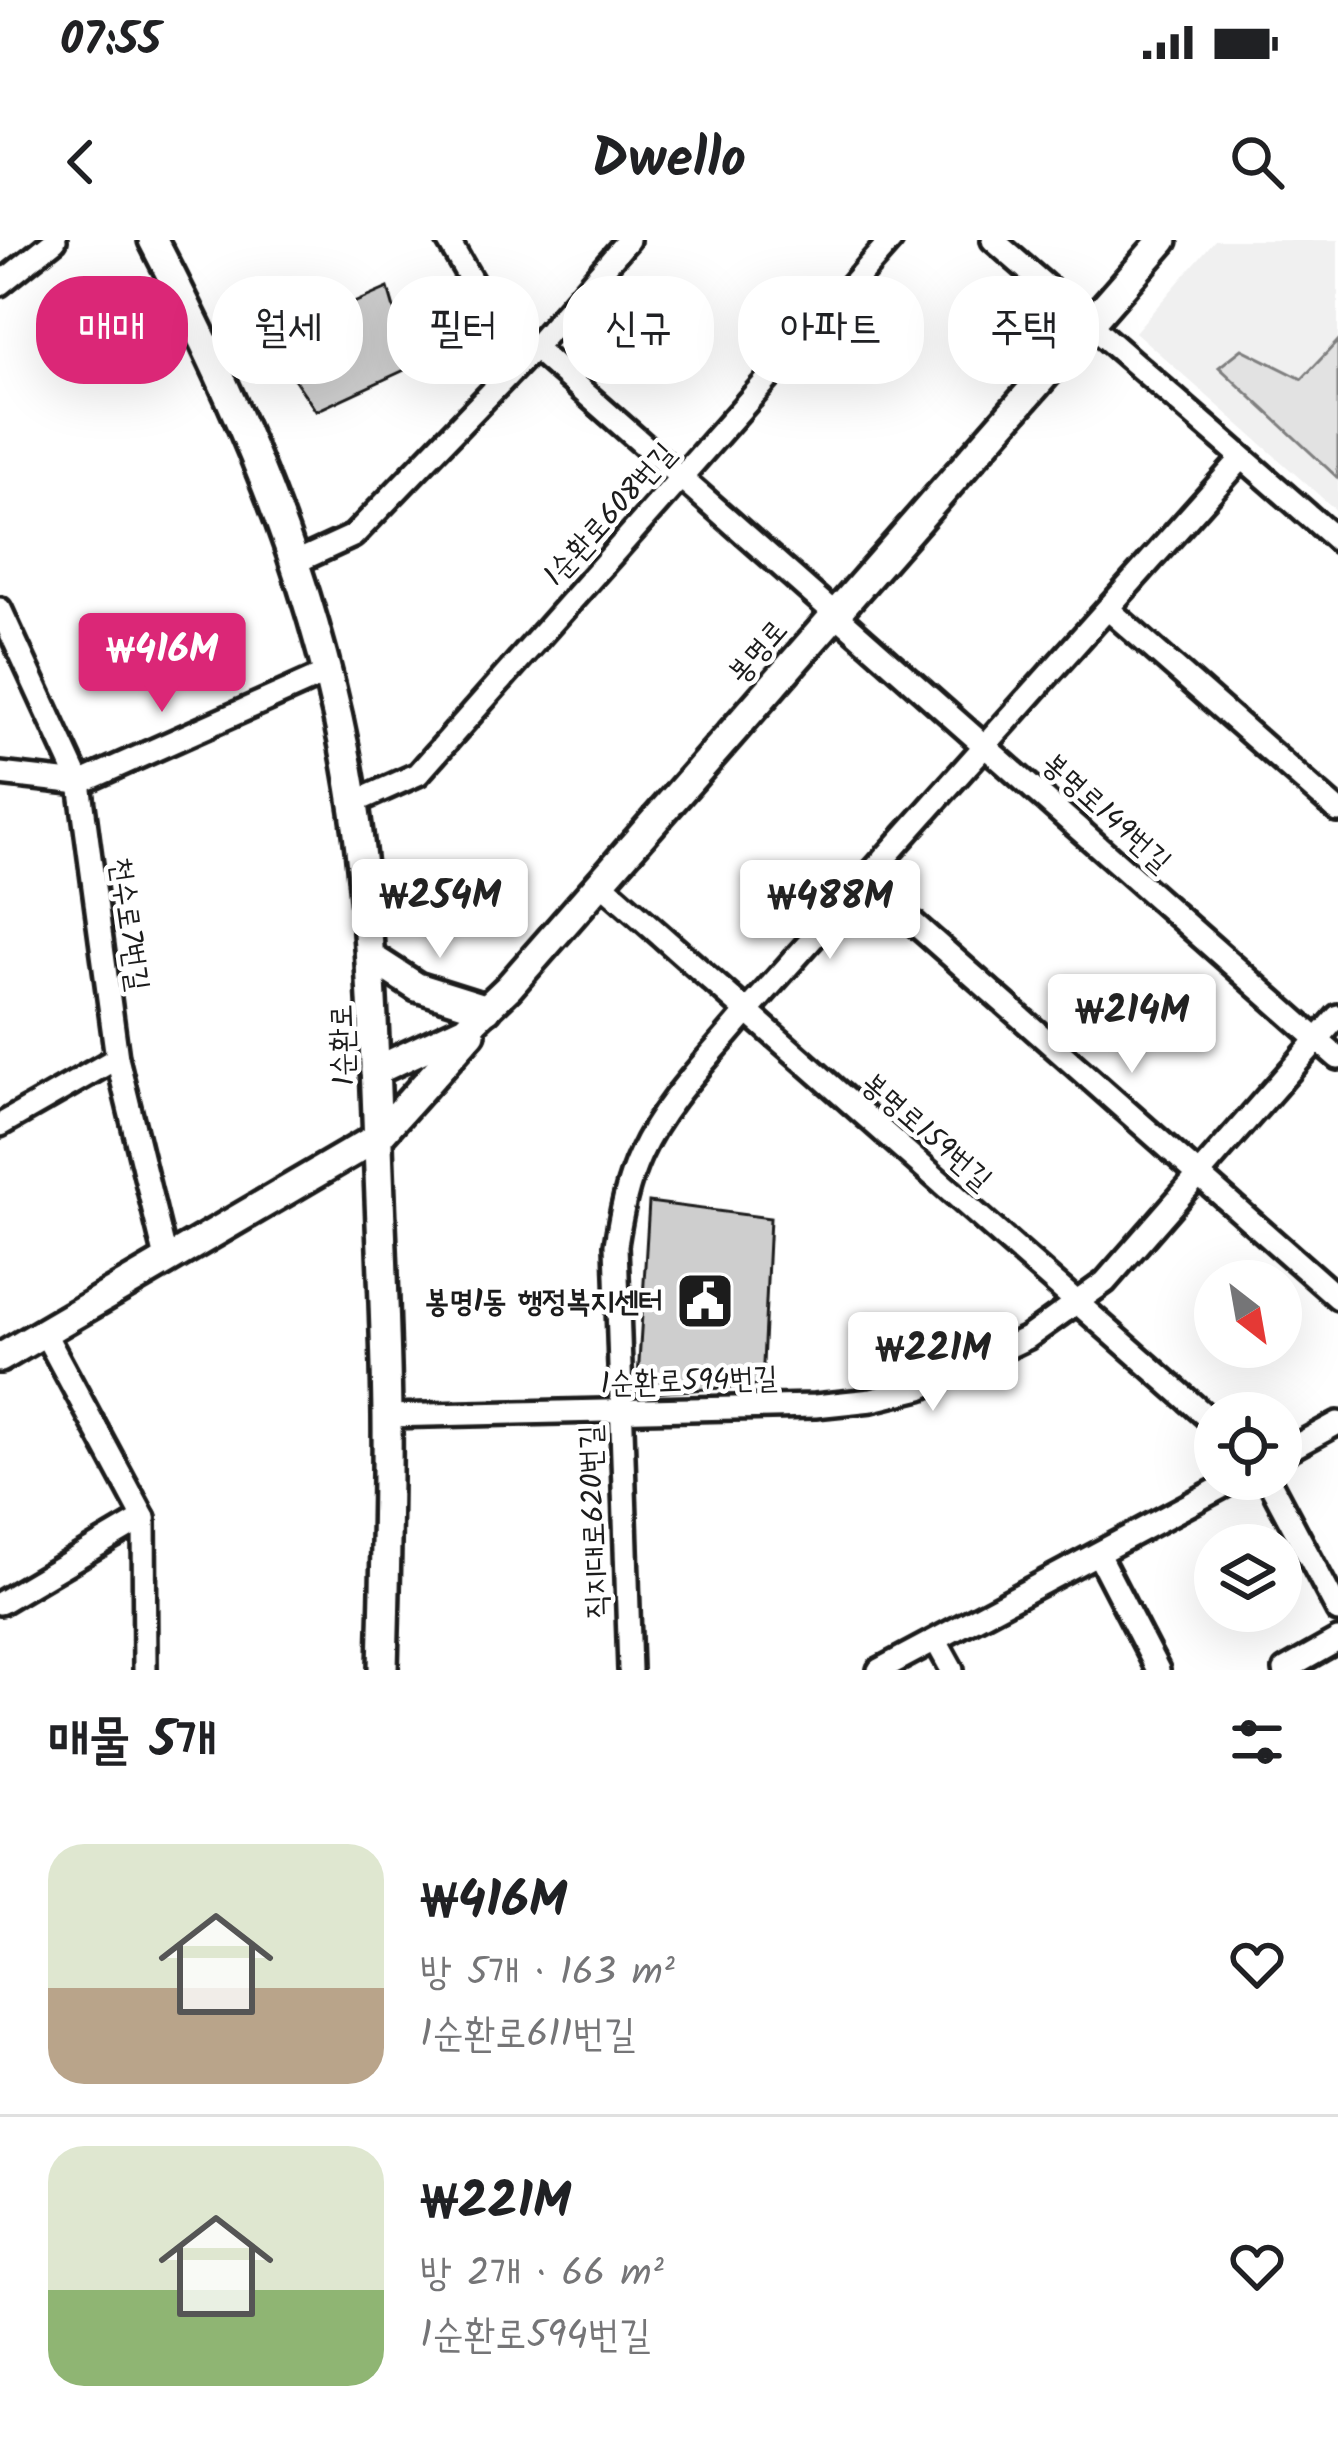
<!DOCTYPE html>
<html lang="ko">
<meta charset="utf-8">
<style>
:root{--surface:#fff;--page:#f6f6f6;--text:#202124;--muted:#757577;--line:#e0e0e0;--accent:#db2777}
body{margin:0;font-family:Kalam,"Poor Story",sans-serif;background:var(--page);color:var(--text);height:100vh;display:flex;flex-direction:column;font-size:45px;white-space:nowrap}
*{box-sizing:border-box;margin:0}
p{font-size:39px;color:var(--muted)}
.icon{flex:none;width:66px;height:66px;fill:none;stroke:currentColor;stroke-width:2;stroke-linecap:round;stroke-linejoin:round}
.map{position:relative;height:1430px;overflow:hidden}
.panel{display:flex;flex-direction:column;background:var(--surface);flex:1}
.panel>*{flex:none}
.banner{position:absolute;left:36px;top:36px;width:1266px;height:108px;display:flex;gap:24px}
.needle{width:78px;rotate:149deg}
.tools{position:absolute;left:1194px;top:1020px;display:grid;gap:24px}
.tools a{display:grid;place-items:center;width:108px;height:108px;border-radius:50%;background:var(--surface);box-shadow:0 12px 48px #0002;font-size:60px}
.price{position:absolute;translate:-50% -102px;padding:0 27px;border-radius:12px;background:#fff;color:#222;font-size:39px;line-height:78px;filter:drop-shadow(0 3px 6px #0008)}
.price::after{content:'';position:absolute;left:50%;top:72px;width:36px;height:27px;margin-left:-18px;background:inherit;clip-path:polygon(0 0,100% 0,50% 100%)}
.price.active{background:var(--accent);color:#fff}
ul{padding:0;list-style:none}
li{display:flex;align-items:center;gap:36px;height:300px;padding:0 48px}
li+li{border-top:3px solid var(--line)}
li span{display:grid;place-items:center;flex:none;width:336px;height:240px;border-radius:36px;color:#555}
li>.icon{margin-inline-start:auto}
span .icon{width:144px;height:144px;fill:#fffc;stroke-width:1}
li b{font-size:51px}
h2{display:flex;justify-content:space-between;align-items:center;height:144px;padding:0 48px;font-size:51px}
.tag{padding:0 42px;border-radius:48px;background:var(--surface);box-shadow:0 12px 48px #0002;font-size:42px;line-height:108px}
.tag.active{background:var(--accent);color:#fff}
.status{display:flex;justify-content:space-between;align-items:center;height:84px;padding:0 60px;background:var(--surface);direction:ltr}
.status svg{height:33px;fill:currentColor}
header{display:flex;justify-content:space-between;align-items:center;height:156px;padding:0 48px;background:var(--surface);font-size:54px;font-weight:700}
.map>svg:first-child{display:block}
</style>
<div class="status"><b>07:55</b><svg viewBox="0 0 49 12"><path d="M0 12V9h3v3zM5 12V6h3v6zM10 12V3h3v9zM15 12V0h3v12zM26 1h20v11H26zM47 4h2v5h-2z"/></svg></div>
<header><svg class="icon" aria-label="back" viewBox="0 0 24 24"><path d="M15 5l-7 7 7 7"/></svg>Dwello<svg class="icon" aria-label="search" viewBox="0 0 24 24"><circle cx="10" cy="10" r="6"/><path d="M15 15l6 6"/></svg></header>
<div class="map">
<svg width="1338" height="1430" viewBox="0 0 1338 1430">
<rect width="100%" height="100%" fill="#fff"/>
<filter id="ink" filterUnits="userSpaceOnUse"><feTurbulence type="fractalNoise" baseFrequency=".00833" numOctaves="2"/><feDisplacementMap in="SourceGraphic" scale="24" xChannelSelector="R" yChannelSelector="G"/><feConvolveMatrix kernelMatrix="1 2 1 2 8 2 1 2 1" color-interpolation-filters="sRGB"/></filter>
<g filter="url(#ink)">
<polygon fill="#f0f0f0" points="1215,0 1338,0 1338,272 1135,92"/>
<polygon fill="#e2e2e2" stroke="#7f7f7f" stroke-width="3" points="1338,101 1338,238 1219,127 1242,109 1302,139"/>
<g fill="#cecece" stroke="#1c1c1c" stroke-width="3">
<polygon points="388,48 411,127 316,171 293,137 283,94"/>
<polygon points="649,962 770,978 762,1145 637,1154"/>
</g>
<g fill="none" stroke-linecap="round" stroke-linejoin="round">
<defs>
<g id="minor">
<polyline points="448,0 499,89 534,108 1338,818"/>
<polyline points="993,0 1338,301"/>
<polyline points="0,44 55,0"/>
<polyline points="294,323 353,296 534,108 628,0"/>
<polyline points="0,369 80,543 117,818 166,1019"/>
<polyline points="1108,369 1338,571"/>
<polyline points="0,534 80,543 327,433"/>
<polyline points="353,563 418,534 891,0"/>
<polyline points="865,640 1338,1058"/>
<polyline points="600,642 1215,1184"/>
<polyline points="0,885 117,818"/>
<polyline points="44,1092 144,1278 145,1430"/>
<polyline points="387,1176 815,1166 872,1160 921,1148 1027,1098 1105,1042 1338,776"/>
<polyline points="1281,1214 1338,1183"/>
<polyline points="1268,1239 1338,1371"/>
<polyline points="1099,1316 1158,1430"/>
<polyline points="0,1363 144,1278"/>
<polyline points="936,1401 952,1430"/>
<path d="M630,1430L616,1005C621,974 627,943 640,915C664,862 709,818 746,773L1242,218"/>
<polyline points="879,1430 1237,1239"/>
<polyline points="1285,1430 1338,1400"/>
</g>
<g id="tertiary">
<path d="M153,0C238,164 308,325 344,507C370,638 373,771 378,904C381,995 386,1086 387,1176C388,1261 385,1345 383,1430"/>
<polyline points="372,718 417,747 487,769"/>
<polyline points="375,831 465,789 509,747 1163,0"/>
<polyline points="0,1118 378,897 471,793"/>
</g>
</defs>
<use href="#minor" stroke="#1c1c1c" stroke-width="30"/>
<use href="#tertiary" stroke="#1c1c1c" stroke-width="36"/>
<use href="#minor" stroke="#fff" stroke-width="21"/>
<use href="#tertiary" stroke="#fff" stroke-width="27"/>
</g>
</g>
<defs>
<symbol id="civic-square" viewBox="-11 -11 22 22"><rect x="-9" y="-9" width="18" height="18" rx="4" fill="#1c1c1c" stroke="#fff"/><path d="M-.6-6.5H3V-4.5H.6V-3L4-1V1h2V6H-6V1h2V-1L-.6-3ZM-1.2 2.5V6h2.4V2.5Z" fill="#fff"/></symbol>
</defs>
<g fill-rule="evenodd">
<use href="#civic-square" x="672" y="1028" width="66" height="66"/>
</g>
<g text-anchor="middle" stroke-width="9" stroke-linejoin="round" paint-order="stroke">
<g font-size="30" fill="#1c1c1c" stroke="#fff">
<text transform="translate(609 274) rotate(-48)" y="10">1순환로608번길</text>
<text transform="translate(757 411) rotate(-49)" y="10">봉명로</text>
<text transform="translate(1107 572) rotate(42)" y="10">봉명로149번길</text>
<text transform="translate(130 684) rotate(82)" y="10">천수로7번길</text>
<text transform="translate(342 805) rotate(-92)" y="10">1순환로</text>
<text transform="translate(927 891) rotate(41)" y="10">봉명로159번길</text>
<text transform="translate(689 1140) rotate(-2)" y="10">1순환로594번길</text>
<text transform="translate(593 1282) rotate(-92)" y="10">직지대로620번길</text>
</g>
<g font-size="30" font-weight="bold" fill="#1c1c1c" stroke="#fff" text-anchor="end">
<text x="663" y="1071">봉명1동 행정복지센터</text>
</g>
</g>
</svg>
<div class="tools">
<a><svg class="needle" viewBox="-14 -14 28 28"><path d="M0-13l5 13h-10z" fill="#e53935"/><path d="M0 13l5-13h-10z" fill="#757577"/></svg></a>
<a><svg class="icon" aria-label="locate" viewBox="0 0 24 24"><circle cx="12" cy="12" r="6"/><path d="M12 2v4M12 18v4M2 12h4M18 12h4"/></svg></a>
<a><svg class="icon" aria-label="layers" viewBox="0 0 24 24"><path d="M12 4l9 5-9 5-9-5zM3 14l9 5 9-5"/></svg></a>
</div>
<b class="price active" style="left:162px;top:475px">₩416M</b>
<b class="price" style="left:440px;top:721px">₩254M</b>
<b class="price" style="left:830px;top:722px">₩488M</b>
<b class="price" style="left:1132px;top:836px">₩214M</b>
<b class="price" style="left:933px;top:1174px">₩221M</b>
<div class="banner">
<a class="tag active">매매</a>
<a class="tag">월세</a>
<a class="tag">필터</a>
<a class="tag">신규</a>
<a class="tag">아파트</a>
<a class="tag">주택</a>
</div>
</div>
<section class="panel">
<h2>매물 5개<svg class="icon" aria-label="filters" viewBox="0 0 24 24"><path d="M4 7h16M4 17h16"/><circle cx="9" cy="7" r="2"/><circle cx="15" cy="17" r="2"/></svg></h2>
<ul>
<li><span style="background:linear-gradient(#dfe7d0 60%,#b9a48a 0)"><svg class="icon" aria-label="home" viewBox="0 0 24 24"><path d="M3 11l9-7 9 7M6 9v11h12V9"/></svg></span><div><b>₩416M</b><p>방 5개 · 163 m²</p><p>1순환로611번길</p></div><svg class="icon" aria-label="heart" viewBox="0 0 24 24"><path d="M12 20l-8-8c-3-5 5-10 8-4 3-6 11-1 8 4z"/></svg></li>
<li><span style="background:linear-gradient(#dfe7d0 60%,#8fb573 0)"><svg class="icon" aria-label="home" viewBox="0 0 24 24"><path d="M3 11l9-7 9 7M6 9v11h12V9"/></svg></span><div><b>₩221M</b><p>방 2개 · 66 m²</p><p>1순환로594번길</p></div><svg class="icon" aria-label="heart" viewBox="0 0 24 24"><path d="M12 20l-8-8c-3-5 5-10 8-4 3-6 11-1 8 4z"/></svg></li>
</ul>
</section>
